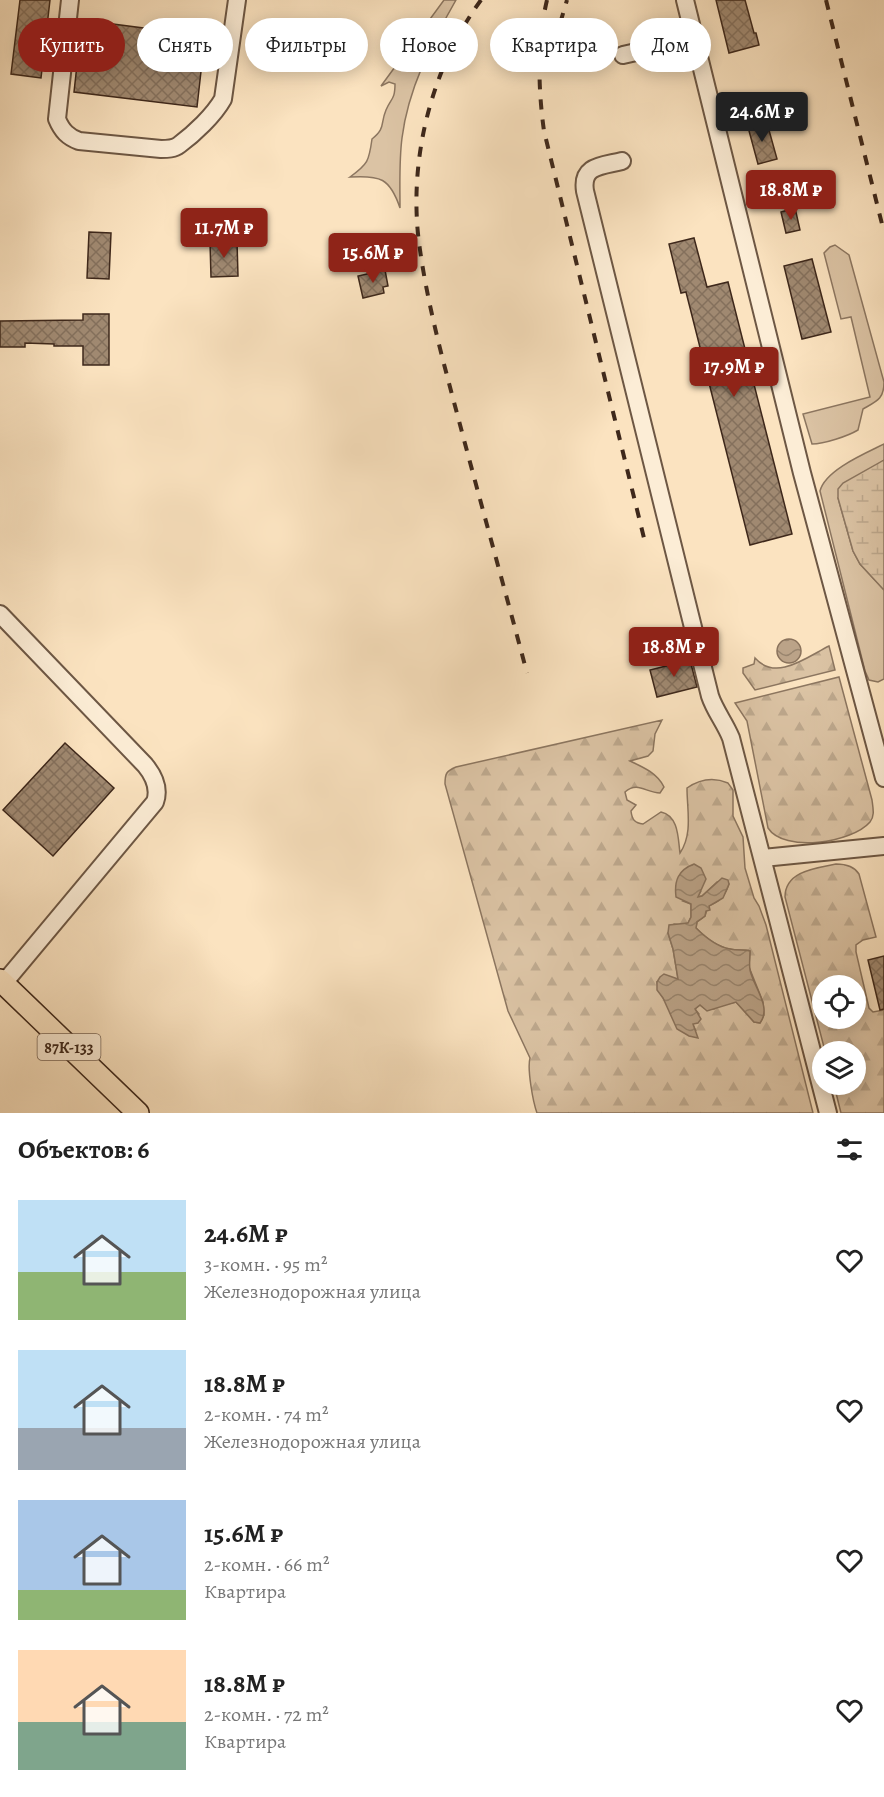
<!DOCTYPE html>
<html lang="ru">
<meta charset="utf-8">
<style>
:root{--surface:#fff;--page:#f2f2f2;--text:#222;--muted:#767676;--accent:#8f2418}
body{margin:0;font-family:Alegreya,serif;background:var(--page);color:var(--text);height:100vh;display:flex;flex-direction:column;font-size:22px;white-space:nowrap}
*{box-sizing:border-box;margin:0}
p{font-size:20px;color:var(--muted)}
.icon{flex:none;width:33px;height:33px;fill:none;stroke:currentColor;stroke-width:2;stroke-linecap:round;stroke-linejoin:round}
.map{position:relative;height:1113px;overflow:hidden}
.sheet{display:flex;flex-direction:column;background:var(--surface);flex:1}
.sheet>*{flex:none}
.hud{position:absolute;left:18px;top:18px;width:849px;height:54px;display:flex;gap:12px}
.controls{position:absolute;left:812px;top:975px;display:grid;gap:12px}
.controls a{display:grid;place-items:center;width:54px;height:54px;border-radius:50%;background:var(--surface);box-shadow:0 3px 15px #0003;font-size:30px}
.price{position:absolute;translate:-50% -51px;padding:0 14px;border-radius:6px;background:var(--accent);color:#fff;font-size:20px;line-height:39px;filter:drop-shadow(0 2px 3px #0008)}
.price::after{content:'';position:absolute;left:50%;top:36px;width:18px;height:14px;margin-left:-9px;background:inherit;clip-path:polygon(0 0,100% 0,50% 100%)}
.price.current{background:#222;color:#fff}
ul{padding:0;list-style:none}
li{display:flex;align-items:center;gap:18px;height:150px;padding:0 18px}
li span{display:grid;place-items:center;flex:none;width:168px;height:120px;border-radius:0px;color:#555}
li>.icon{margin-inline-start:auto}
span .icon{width:72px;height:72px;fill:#fffc;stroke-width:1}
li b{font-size:26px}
h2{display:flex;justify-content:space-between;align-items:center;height:72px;padding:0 18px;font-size:26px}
.pill{padding:0 21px;border-radius:27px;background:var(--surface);box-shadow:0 3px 15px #0003;font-size:21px;line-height:54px}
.pill.current{background:var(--accent);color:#fff}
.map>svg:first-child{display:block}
</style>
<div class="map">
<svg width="884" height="1113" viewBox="0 0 884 1113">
<defs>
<pattern id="forest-firs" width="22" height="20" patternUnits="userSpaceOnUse" patternTransform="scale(1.5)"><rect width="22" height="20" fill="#dbc3a4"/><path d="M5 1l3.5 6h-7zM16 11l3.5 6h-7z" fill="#bda88d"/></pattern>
<pattern id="wetland-marsh" width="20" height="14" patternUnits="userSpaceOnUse" patternTransform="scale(1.5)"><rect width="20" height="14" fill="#dbc3a4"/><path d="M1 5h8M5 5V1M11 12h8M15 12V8" fill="none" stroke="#bda88d"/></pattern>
<pattern id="water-waves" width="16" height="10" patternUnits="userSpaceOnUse" patternTransform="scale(1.5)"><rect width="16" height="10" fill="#bba388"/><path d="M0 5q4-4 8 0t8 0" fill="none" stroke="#99856e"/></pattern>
<pattern id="building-cross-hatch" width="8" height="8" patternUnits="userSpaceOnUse" patternTransform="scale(1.5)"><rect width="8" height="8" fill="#a08971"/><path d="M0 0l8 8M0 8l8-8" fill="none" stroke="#84705c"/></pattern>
</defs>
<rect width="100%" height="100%" fill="#fbe3c0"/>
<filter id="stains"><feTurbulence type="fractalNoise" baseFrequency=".00333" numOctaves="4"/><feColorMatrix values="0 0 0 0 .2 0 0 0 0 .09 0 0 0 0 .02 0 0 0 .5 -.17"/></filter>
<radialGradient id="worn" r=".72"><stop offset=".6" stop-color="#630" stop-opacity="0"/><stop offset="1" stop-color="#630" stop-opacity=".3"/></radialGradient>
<g fill="#dbc3a4" stroke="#8c7660" stroke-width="1.5">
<path d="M444,0H456C432,42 408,89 402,138C399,161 400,185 400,208C390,178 380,175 350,177C368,164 369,161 372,139C386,128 380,124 386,110C391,98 395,100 395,84L389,82L381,86Z"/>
<path d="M835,245L849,255L884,382C884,399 877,401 863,409L858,430C848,436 824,444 812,444L803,414L870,397L851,317L841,319L824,253L830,247Z"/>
<path d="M884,444V460L868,471L838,498L853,551L860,564L884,590V679L878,682L869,680L865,671L820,491C825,470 866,453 884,444Z"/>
</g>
<g fill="url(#forest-firs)" stroke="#8c7660" stroke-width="1.5" fill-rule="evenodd">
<path d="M829,646L835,670L755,690L743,673V668L754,664L755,658C776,682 807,657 829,646Z"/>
<path d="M839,677L872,800C873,808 875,816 870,822C852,843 784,853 768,828L747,721L735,703Z"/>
<path d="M662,720L655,734L653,751L648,756L630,761C643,767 657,773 664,787L660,793C646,793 638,781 625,792L627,800L636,805L631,811C632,820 635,823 643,824L661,812C679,816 678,839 680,853C693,834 687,810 687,788C700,779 714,777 728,783L733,790V816L743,837L745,868L754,898L759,906L766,925L813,1113H537C533,1102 527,1069 530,1058L508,1011L445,784C445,774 446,771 456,767ZM717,882L729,884C725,896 721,901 708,906L705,916L697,922L696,928C705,937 718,947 730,949C737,951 744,949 750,951L749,967L763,1002L764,1015L760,1023L754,1022L736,1002L718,1006L714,1009L704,1008L700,1005L695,1009L699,1014L692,1023L696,1031C683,1018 658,1001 657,982L678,979L673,949L668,933L674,924L681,925L688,923L691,917V904L683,901L701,891L697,897L702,896Z"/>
<path d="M836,864C846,864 854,866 859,874L876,937L863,940L856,945V952L869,1008L873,1012L884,1010V1113H841L834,1085L855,1084V1052L825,1051L785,897C785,871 816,868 836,864ZM822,986H855V1018H822Z"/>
</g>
<polygon fill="url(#wetland-marsh)" stroke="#8c7660" stroke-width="1.5" points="884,460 884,590 860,564 853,551 838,498 838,489 843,483"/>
<g fill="url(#water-waves)" stroke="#89725c" stroke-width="1.5">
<circle cx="789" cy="651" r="12"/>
<path d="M694,864L701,868L706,879L698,897L702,896L722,878L728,880L729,884L723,898L709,906L710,910L706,911L705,916L697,922L696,928C705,937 718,947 730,949C738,951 744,949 750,951C750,958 749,964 750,970C754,988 772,1007 760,1023L754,1022L736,1002L707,1011L700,1005L695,1009L701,1019L698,1023L693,1024L698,1038L689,1036L677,1029L663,998L657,990V982L660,977L664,974L678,979L673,949L668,933L669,925L688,923L691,917V904L676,897C674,881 678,870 694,864Z"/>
</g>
<g fill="url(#building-cross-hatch)" stroke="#3e281b" stroke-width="1.5">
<polygon points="20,0 50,0 41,78 11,74"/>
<polygon points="716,0 745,0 754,33 756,33 759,45 729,53"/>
<polygon points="82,20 205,36 197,107 74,92"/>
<polygon points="767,123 777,159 758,164 748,127"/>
<polygon points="795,208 800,230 786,233 781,212"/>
<polygon points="89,232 111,233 109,279 87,278"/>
<polygon points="694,238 707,287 728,282 792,534 750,545 686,292 681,293 669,244"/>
<polygon points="237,241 238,276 211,277 210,242"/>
<polygon points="812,259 831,332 802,339 784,266"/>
<polygon points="385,270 388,286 383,287 384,293 363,298 358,276"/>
<polygon points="83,314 109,314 109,365 83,365 83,346 54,346 54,344 25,343 25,347 0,347 0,321 83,320"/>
<polygon points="690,660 697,687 657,697 650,670"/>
<polygon points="65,743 114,788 53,856 3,810"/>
<polygon points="884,956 884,1009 880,1010 868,960"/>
</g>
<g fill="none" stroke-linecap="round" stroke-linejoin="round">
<defs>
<g id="minor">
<path d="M70,0L57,119C62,131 68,137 79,141L161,149C167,149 174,149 179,145C194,134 214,115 223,99L237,0"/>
<polyline points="685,0 802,473 884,778"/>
<polyline points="623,55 694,39"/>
<path d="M622,161C602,166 581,165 585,191L710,696C715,711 725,723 731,738L828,1113"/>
<path d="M0,614L145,765C154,776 160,788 155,802L3,984"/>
<polyline points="763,858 884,846"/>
</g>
<polyline id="major" points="0,980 138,1113"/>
</defs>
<use href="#minor" stroke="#6d5744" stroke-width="20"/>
<use href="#major" stroke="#3e281b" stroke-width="24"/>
<use href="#minor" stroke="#fcedd6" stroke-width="16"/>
<use href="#major" stroke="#fbe3c0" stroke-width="21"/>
<g stroke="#3e281b" stroke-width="4" stroke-dasharray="10 10" stroke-linecap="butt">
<path d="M481,0C430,70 407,164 420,250C429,313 447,375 463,436C484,515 506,594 527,673"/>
<path d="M547,0C537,42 538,88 544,131L644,538"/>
<polyline points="826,0 884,232"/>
<polyline points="549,61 567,0"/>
</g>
</g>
<g text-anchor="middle" stroke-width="5" stroke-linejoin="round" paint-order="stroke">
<rect fill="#fcedd6" stroke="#776353" stroke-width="1.5" x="37.5" y="1034" width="63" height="26" rx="4.5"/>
<g font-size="16" font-weight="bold" fill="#3e281b">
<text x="69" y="1053">87К-133</text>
</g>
</g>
<rect width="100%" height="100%" filter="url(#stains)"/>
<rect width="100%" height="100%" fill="url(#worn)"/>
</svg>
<div class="controls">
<a><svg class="icon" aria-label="locate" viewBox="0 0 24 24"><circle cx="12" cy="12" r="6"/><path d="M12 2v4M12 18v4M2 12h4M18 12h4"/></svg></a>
<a><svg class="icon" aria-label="layers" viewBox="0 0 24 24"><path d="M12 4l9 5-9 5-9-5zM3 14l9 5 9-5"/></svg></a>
</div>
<b class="price current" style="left:762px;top:143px">24.6M ₽</b>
<b class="price" style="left:791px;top:221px">18.8M ₽</b>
<b class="price" style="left:224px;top:259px">11.7M ₽</b>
<b class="price" style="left:373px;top:284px">15.6M ₽</b>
<b class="price" style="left:734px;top:398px">17.9M ₽</b>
<b class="price" style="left:674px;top:678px">18.8M ₽</b>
<div class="hud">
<a class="pill current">Купить</a>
<a class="pill">Снять</a>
<a class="pill">Фильтры</a>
<a class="pill">Новое</a>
<a class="pill">Квартира</a>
<a class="pill">Дом</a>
</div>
</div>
<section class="sheet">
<h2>Объектов: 6<svg class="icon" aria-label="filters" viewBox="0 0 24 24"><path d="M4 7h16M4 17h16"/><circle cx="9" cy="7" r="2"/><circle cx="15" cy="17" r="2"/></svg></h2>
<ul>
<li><span style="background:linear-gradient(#bfe0f5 60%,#8fb573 0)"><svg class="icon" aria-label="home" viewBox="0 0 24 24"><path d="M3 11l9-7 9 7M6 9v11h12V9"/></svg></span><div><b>24.6M ₽</b><p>3-комн. · 95 m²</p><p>Железнодорожная улица</p></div><svg class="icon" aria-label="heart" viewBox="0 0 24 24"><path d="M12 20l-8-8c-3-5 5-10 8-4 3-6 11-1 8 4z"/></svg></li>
<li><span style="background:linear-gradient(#bfe0f5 65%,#9aa5b1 0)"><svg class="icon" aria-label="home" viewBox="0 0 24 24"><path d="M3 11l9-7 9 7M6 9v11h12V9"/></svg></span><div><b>18.8M ₽</b><p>2-комн. · 74 m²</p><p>Железнодорожная улица</p></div><svg class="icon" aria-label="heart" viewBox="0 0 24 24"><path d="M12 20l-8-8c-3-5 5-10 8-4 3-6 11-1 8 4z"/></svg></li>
<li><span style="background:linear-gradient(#a9c7e8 75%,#8fb573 0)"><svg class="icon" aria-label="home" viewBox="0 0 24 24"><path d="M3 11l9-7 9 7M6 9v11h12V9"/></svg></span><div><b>15.6M ₽</b><p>2-комн. · 66 m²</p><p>Квартира</p></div><svg class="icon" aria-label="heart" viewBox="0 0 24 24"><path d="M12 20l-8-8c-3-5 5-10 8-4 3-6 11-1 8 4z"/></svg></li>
<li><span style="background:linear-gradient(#ffd9b3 60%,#7fa58c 0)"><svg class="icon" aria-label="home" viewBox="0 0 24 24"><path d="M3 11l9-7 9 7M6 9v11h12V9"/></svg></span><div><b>18.8M ₽</b><p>2-комн. · 72 m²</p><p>Квартира</p></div><svg class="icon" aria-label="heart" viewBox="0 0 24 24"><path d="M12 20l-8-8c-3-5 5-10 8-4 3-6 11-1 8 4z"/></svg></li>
</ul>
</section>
